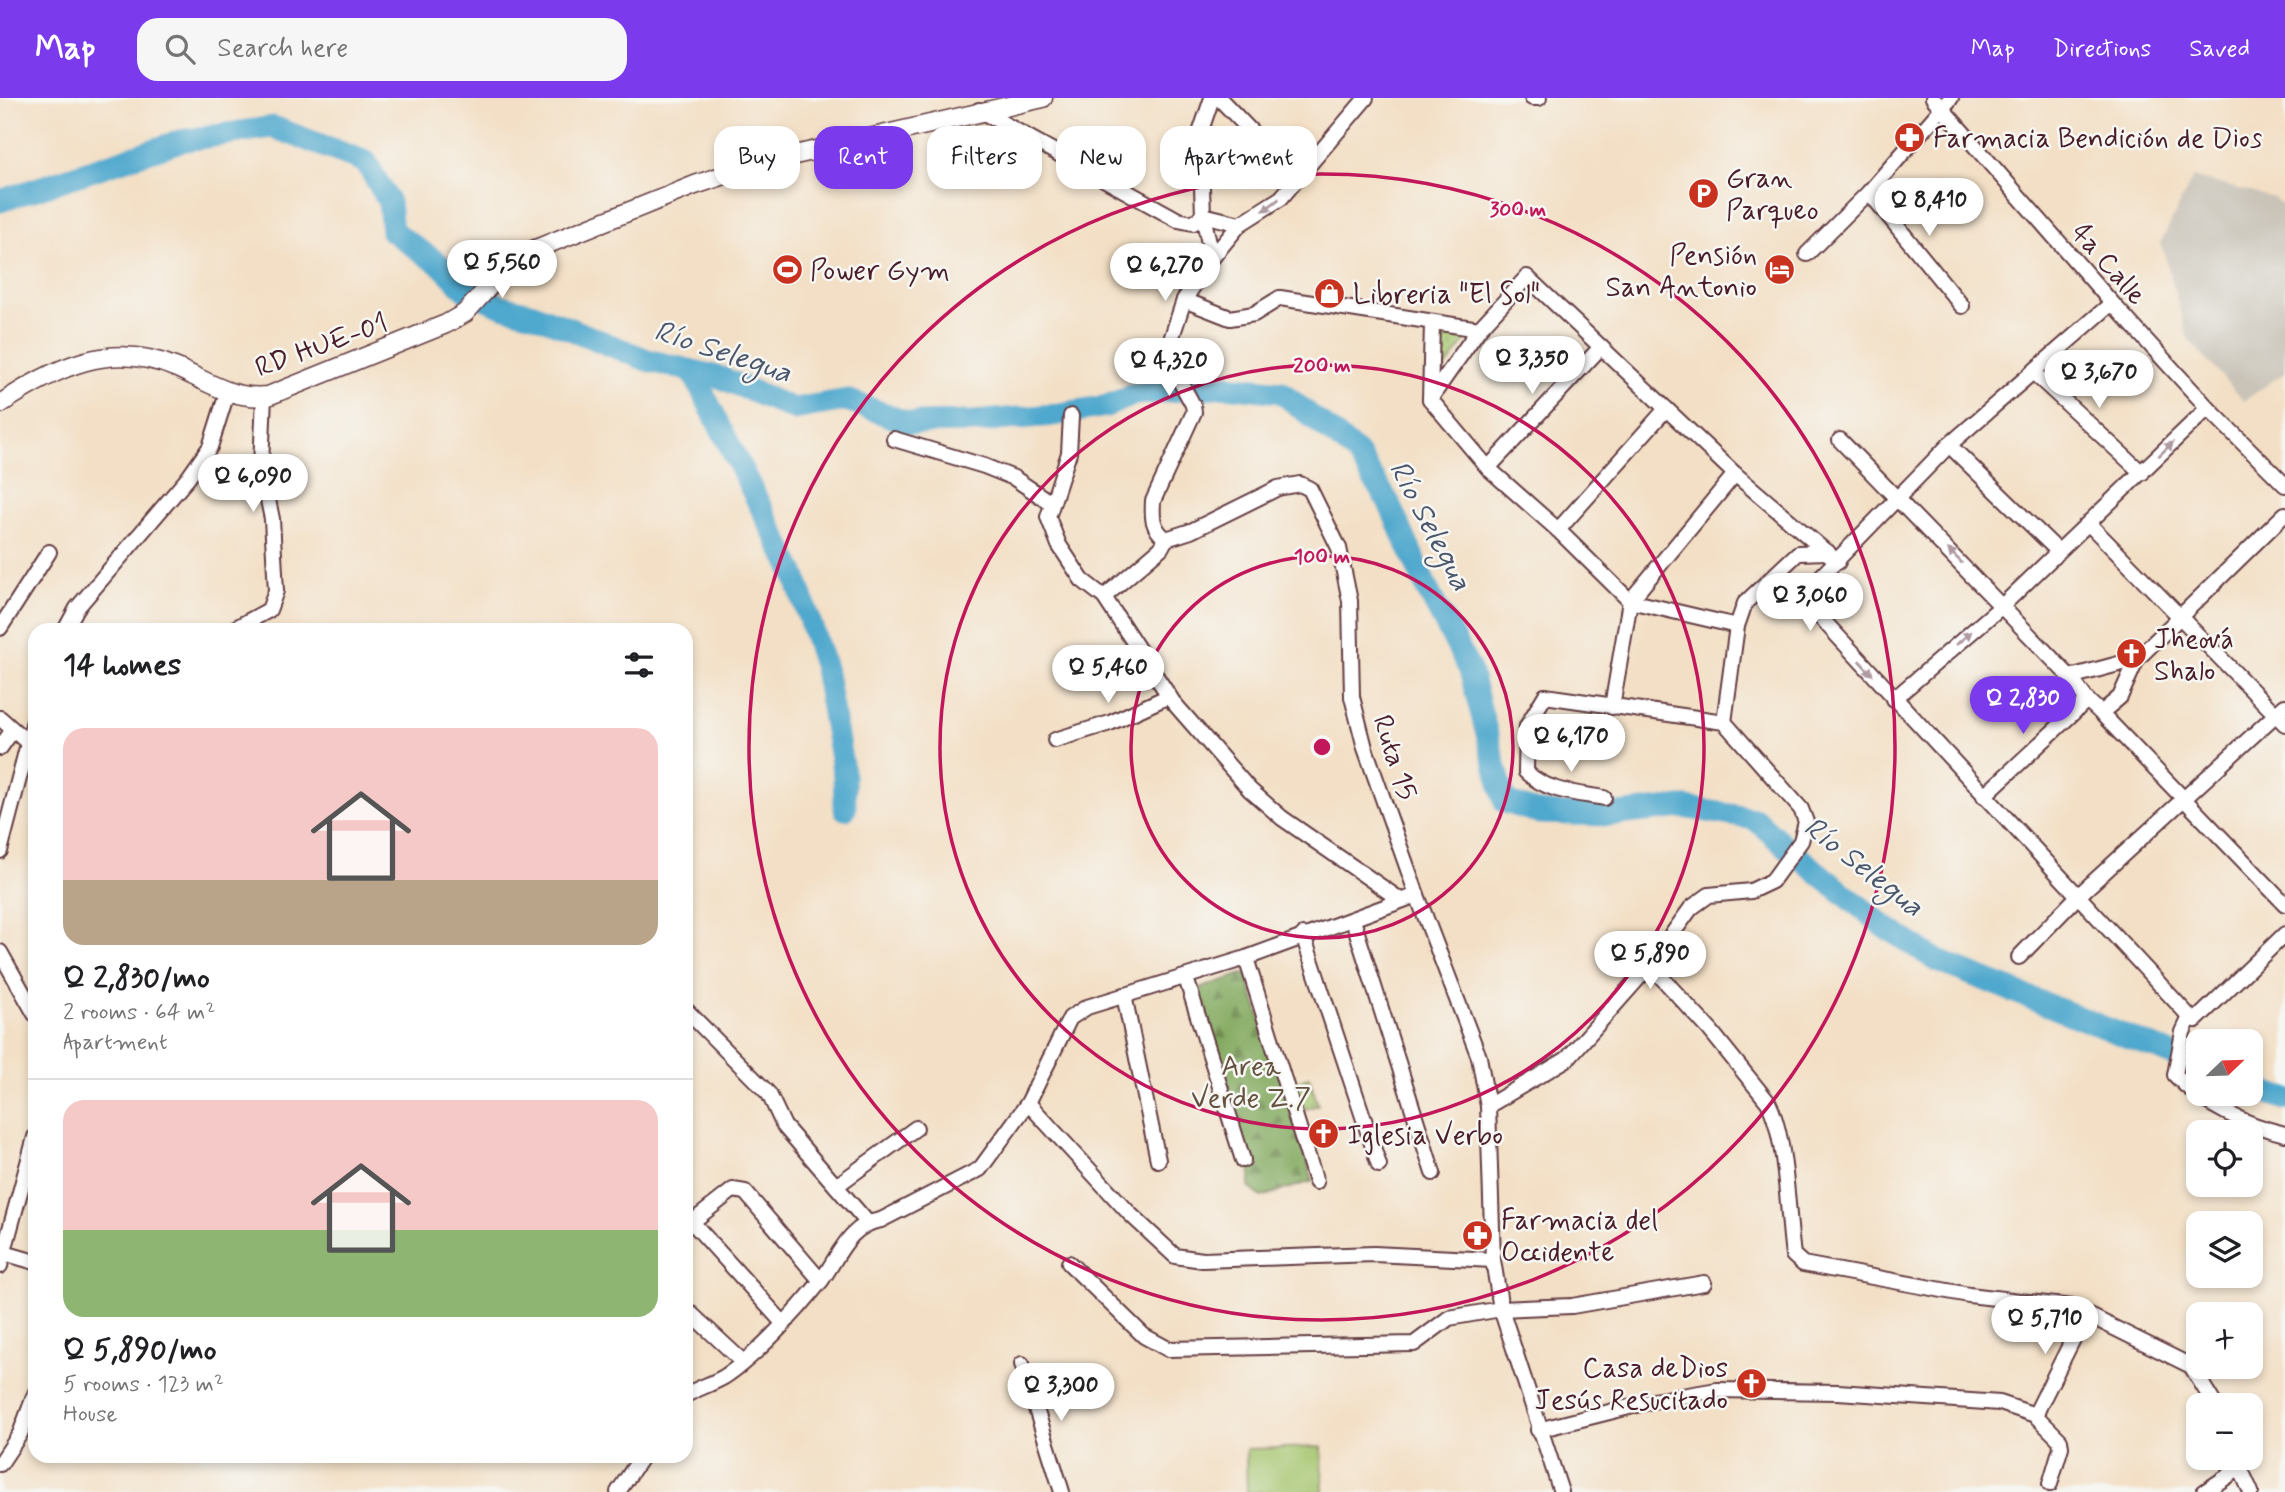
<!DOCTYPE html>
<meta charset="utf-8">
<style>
:root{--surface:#fff;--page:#f6f6f6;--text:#202124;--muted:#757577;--line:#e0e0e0;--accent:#7c3aed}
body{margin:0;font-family:Mynerve,sans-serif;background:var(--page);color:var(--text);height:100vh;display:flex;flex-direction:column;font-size:26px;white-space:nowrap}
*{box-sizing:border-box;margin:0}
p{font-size:23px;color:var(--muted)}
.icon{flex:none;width:38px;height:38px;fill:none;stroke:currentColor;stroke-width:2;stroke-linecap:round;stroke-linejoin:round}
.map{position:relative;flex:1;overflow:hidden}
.details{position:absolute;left:28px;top:525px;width:665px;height:840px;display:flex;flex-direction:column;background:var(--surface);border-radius:21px;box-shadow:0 4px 10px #0003}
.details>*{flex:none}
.hud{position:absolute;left:714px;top:28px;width:665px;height:63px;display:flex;gap:14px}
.needle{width:46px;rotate:67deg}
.fabs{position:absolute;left:2186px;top:931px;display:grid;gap:14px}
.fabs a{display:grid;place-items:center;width:77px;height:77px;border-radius:14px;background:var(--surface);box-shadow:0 4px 10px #0003;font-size:35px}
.price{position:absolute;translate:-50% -60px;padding:0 16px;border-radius:24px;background:#fff;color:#222;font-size:23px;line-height:46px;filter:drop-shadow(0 2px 4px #0008)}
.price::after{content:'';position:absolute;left:50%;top:42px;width:21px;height:16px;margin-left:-10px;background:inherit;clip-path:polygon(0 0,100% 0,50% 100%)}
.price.on{background:var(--accent);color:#fff}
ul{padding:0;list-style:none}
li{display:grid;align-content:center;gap:14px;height:371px;padding:0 35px}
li+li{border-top:2px solid var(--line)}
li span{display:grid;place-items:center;height:217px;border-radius:21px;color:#555}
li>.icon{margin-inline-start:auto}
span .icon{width:126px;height:126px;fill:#fffc;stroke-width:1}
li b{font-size:30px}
h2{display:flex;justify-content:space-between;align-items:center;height:84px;padding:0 35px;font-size:30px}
.pill{padding:0 24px;border-radius:21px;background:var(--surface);box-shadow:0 4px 10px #0003;font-size:24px;line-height:63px}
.pill.on{background:var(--accent);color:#fff}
header{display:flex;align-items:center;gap:42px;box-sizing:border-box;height:98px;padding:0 35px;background:var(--accent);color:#fff}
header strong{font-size:33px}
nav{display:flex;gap:38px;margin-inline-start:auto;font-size:24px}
.search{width:490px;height:63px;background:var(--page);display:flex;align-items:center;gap:18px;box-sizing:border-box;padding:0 24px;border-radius:21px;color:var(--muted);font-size:26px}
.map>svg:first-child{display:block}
</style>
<header>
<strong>Map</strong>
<div class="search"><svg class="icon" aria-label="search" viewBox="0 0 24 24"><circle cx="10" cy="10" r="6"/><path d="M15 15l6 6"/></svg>Search here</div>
<nav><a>Map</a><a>Directions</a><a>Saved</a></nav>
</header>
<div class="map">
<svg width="2285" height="1394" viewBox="0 0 2285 1394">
<defs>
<pattern id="forest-firs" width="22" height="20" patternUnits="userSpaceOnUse" patternTransform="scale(1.75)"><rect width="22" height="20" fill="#84aa60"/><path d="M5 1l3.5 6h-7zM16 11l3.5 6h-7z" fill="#6e8a4f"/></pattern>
<pattern id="park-dots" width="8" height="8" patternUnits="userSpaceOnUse" patternTransform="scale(1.75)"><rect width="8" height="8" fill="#a5c56d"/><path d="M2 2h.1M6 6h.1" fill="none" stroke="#889f5a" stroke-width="1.8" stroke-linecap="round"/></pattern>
</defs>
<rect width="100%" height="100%" fill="#f6f6f2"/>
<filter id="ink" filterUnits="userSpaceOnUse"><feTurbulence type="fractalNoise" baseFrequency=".0143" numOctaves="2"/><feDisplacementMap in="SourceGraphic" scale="14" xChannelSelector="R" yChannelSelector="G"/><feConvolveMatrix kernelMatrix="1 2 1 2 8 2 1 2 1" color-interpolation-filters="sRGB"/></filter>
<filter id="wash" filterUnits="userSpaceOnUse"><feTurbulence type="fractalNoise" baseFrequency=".00686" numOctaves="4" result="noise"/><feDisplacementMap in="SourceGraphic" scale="28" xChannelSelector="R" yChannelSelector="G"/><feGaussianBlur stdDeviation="1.57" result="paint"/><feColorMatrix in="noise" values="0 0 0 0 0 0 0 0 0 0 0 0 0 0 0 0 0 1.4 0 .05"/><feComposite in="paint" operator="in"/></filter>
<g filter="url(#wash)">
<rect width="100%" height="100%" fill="#f3dfc5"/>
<polygon fill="#c9c3b8" points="2193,79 2274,100 2285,110 2285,274 2244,303 2188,241 2161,144"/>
<polygon fill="url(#forest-firs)" stroke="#676446" stroke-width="2" points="1246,875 1313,1083 1261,1099 1249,1089 1251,1074 1192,893"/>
<g fill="url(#park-dots)" stroke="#78724c" stroke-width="2">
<polygon points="1435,229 1471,236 1439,278"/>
<polygon points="1309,979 1318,1007 1295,1014 1286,986"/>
</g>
<polygon fill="#a5c56d" stroke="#78724c" stroke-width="2" points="1322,1349 1323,1394 1247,1394 1246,1351"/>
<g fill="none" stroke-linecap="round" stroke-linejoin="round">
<g stroke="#4fa8cd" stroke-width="23">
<polyline points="0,103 180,43 273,29 366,64 389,104 392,133 442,168 467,193 502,208 533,216 647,262 722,280 793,311 847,302 908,325 974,324 1053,317 1107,308 1135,296 1226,288 1281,294 1357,355 1389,405 1429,495 1470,572 1505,704 1540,715 1608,717 1682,709 1755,721 1785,748 1885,829 1938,863 2198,967"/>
<polyline points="692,273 795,477 825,570 844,678 845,711"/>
<polyline points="2250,988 2285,1001"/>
</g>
</g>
</g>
<g filter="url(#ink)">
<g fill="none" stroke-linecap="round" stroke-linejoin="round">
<defs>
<g id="minor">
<polyline points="1219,0 1297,81"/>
<path d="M1366,0L1281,100L1240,126L1212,160L1184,202L1166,257L1193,307L1194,314L1153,403C1152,420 1152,430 1166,441L1191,433L1278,390L1300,386L1310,391L1339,450L1350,503L1352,599L1365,650L1417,797L1479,959L1488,1008L1493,1162L1501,1211L1561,1394"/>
<polyline points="1532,0 1539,0"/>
<polyline points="1933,0 2112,205 2208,310 2285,387"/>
<polyline points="979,12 1178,122 1193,125 1203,117"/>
<polyline points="1869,94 1962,208"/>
<polyline points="1203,117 1240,126"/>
<polyline points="1807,156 1869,94 1951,0"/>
<polyline points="1212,160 1203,117 1200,35 1212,0"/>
<polyline points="1184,202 1230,220 1254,216 1280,200 1479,231"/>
<polyline points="2112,205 1949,347 1809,491 1806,497 1808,506 2190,919 2196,922 2285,836"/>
<polyline points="1432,226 1430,301 1488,370 1558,432 1630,503 1737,528"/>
<polyline points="2033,274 2142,375"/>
<polyline points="1430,301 1479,231 1527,179 1735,376 1838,464"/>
<polyline points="1071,318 1069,355 1048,419 1059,447 1082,482 1104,499 1173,604 1250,692 1282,720 1399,801"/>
<polyline points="894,341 984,368 1014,380 1051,405"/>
<polyline points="1840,342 2070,579"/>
<polyline points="1949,347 2058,453"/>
<polyline points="1488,370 1601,249"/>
<polyline points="2089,426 2285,626"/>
<polyline points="1558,432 1666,311"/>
<polyline points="1104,499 1161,450 1166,441"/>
<polyline points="0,530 49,454"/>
<polyline points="65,532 77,510 188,380 210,349 227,295"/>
<polyline points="232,532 269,512 276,493 272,421 261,368 264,298"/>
<polyline points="2137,561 2070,579 2087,602 2101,615 2120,599 2137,561 2285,416"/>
<polyline points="1894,601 2003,507 2208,310"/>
<polyline points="1612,609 1630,503 1735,376"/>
<polyline points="2101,615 2285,806"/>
<polyline points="0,620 27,644"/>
<polyline points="1724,624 1737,528 1745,505 1798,455 1828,454"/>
<polyline points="1055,642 1110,625 1169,598"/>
<polyline points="0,650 12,633"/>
<polyline points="1984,698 2087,602"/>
<polyline points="0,753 35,619"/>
<polyline points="1353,822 1433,1075"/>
<polyline points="1303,837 1379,1067"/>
<polyline points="0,854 35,916"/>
<polyline points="2019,859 2078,798 2285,608"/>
<polyline points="1246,860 1316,1084"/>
<path d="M1650,867L1710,932L1768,1004C1787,1042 1787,1113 1793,1157L1803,1166L1969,1197L2072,1209L2191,1268L2215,1307"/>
<polyline points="1186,880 1243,1062"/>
<polyline points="1124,897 1158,1062"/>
<polyline points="686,912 769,996 784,1028 867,1124"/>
<path d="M2190,919L2183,934L2175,977C2203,1007 2246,1027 2285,1036"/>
<polyline points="1028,1005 1130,1116 1175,1158 1203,1162 1374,1156 1493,1162"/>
<path d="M1488,1008L1567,961L1650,867L1691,810L1709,797L1751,793L1772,783L1801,743L1806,724L1801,711L1724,624L1545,598L1527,628L1526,674C1547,694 1576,695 1604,700"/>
<polyline points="836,1088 916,1030"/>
<polyline points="692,1124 733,1092 745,1094 821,1183"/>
<polyline points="687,1128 692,1124 783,1225"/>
<polyline points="4,1155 35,1164"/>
<polyline points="1069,1165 1144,1238 1168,1251 1414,1246 1449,1220 1501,1211 1572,1208 1704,1185"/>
<polyline points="0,1168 35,1039"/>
<polyline points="686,1211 742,1263"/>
<polyline points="1022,1266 1062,1394"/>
<path d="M686,1297C698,1290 712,1286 724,1279C754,1260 798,1212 820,1184C838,1161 847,1127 881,1122L980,1071L1028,1005L1070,920L1087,909L1246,860L1417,797"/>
<polyline points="2035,1317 2086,1215"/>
<polyline points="1538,1332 1653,1303 1717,1292 1838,1294 2000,1305 2035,1317 2060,1342 2061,1349 2050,1386"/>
<polyline points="2240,1360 2240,1370 2251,1394"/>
<polyline points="0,1366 20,1336 35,1296"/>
<polyline points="618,1394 642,1358"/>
<polyline points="2204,1394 2240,1370"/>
</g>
<path id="tertiary" d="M0,306C55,270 110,241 177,270C208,284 233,302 268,298L446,226L465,215L511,164L523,156L695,87L760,65L1043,0"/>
</defs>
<use href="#minor" stroke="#633c42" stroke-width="18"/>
<use href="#tertiary" stroke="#633c42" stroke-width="21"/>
<use href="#minor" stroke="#fff" stroke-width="14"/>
<use href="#tertiary" stroke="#fff" stroke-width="18"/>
</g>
<defs><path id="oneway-solid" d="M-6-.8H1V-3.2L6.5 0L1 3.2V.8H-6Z" transform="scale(1.75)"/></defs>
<g fill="#ae9aa0">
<use href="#oneway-solid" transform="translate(1271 107) rotate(143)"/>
<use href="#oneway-solid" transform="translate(2166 351) rotate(-44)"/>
<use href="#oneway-solid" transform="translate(1955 458) rotate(-135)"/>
<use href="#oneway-solid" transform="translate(1964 540) rotate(-41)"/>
<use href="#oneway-solid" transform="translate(1866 570) rotate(47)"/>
</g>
</g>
<g fill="none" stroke="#c2185b" stroke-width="3.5">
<circle cx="1322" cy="649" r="191"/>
<circle cx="1322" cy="649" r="382"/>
<circle cx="1322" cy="649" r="573"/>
</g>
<defs>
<symbol id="pharmacy-disc" viewBox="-11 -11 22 22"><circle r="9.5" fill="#c8321e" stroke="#f6f6f2"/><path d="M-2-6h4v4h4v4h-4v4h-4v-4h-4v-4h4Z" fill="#fff"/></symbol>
<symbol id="parking-disc" viewBox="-11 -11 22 22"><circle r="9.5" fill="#c8321e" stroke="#f6f6f2"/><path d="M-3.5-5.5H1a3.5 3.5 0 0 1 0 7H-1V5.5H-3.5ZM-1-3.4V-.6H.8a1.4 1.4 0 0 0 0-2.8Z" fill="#fff"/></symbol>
<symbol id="stadium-disc" viewBox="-11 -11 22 22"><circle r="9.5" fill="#c8321e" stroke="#f6f6f2"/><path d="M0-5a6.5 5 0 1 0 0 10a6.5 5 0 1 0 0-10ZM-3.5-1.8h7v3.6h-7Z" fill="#fff"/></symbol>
<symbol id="hotel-disc" viewBox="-11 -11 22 22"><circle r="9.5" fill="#c8321e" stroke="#f6f6f2"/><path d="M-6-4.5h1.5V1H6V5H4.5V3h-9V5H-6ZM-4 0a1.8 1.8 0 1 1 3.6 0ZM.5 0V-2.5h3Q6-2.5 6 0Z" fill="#fff"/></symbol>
<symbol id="shop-disc" viewBox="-11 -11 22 22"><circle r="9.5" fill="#c8321e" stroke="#f6f6f2"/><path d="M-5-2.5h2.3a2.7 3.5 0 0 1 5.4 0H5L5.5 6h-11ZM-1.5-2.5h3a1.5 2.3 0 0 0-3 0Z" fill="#fff"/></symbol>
<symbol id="church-disc" viewBox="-11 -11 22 22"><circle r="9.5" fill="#c8321e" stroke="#f6f6f2"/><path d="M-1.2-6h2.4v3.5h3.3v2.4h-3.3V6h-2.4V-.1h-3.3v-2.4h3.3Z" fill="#fff"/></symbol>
</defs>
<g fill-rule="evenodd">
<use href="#pharmacy-disc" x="1892" y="22" width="35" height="35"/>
<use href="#parking-disc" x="1686" y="78" width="35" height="35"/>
<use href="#stadium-disc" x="770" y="154" width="35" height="35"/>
<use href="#hotel-disc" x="1762" y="154" width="35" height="35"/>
<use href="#shop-disc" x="1312" y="178" width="35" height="35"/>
<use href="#church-disc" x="2114" y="538" width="35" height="35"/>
<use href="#church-disc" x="1306" y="1018" width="35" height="35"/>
<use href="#pharmacy-disc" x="1460" y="1120" width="35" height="35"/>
<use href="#church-disc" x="1734" y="1268" width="35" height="35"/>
</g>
<g text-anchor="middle" stroke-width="5" stroke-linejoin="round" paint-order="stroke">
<g font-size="28" fill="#4a1f2b" stroke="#f6f6f2" text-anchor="start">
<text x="1933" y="49">Farmacia Bendición de Dios</text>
<text x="1726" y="89">Gran<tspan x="1726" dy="32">Parqueo</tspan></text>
<text x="1757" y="166" text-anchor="end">Pensión<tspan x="1757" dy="32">San Antonio</tspan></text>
<text x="810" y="181">Power Gym</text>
<text x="1353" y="205">Libreria "El Sol"</text>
<text x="2154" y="550">Jheová<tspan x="2154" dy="32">Shalo</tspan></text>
<text x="1347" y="1046">Iglesia Verbo</text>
<text x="1501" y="1131">Farmacia del<tspan x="1501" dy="32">Occidente</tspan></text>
<text x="1728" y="1279" text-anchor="end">Casa deDios<tspan x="1728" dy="32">Jesús Resucitado</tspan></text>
</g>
<g font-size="28" fill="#4a1f2b" stroke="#f6f6f2">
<text transform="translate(2110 165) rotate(49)" y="10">4a Calle</text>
<text transform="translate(321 246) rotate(-20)" y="10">RD HUE-01</text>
<text transform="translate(1396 659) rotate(72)" y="10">Ruta 15</text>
</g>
<g font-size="28" fill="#65513f" stroke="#f6f6f2">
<text x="1251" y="977">Area<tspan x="1251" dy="32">Verde Z.7</tspan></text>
</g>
<g font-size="30" font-style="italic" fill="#4c566c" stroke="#f6f6f2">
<text transform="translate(723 253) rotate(18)" y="10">Río Selegua</text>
<text transform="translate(1431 427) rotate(62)" y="10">Río Selegua</text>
<text transform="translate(1864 768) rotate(38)" y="10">Río Selegua</text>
</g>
</g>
<circle cx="1322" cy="649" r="10" fill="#c2185b" stroke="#f6f6f2" stroke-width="3.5"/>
<g font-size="21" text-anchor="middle" font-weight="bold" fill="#c2185b" stroke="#f6f6f2" stroke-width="5" stroke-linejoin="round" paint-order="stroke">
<text x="1518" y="118">300 m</text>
<text x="1322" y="274">200 m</text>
<text x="1322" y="465">100 m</text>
</g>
</svg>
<div class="fabs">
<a><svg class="needle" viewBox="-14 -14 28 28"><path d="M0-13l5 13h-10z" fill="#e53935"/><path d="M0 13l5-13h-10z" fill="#757577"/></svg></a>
<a><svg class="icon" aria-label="locate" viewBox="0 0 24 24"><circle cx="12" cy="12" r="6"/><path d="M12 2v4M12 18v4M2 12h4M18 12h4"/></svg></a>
<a><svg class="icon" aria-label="layers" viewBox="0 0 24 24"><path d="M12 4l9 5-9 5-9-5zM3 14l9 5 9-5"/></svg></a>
<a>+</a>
<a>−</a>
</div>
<b class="price" style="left:1929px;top:140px">Q 8,410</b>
<b class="price" style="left:502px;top:202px">Q 5,560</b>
<b class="price" style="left:1165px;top:205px">Q 6,270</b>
<b class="price" style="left:1532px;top:298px">Q 3,350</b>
<b class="price" style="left:1169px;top:300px">Q 4,320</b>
<b class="price" style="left:2099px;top:312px">Q 3,670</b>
<b class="price" style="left:253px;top:416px">Q 6,090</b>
<b class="price" style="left:1810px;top:535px">Q 3,060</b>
<b class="price" style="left:1108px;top:607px">Q 5,460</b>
<b class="price on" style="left:2023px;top:638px">Q 2,830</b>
<b class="price" style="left:1571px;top:676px">Q 6,170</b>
<b class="price" style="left:1650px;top:893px">Q 5,890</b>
<b class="price" style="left:2045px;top:1258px">Q 5,710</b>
<b class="price" style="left:1061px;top:1325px">Q 3,300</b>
<div class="hud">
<a class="pill">Buy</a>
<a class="pill on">Rent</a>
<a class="pill">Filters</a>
<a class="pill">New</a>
<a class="pill">Apartment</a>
</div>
<section class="details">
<h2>14 homes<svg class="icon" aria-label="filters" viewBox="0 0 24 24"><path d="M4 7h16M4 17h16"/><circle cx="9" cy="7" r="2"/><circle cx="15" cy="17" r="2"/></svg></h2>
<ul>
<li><span style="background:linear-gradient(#f6c9c9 70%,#b9a48a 0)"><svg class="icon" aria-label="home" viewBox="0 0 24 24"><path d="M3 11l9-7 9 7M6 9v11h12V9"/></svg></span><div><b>Q 2,830/mo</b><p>2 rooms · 64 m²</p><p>Apartment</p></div></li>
<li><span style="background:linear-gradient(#f6c9c9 60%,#8fb573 0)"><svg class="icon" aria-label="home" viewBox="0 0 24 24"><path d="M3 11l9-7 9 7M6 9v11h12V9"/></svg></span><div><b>Q 5,890/mo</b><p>5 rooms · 123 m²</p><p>House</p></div></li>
</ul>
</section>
</div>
